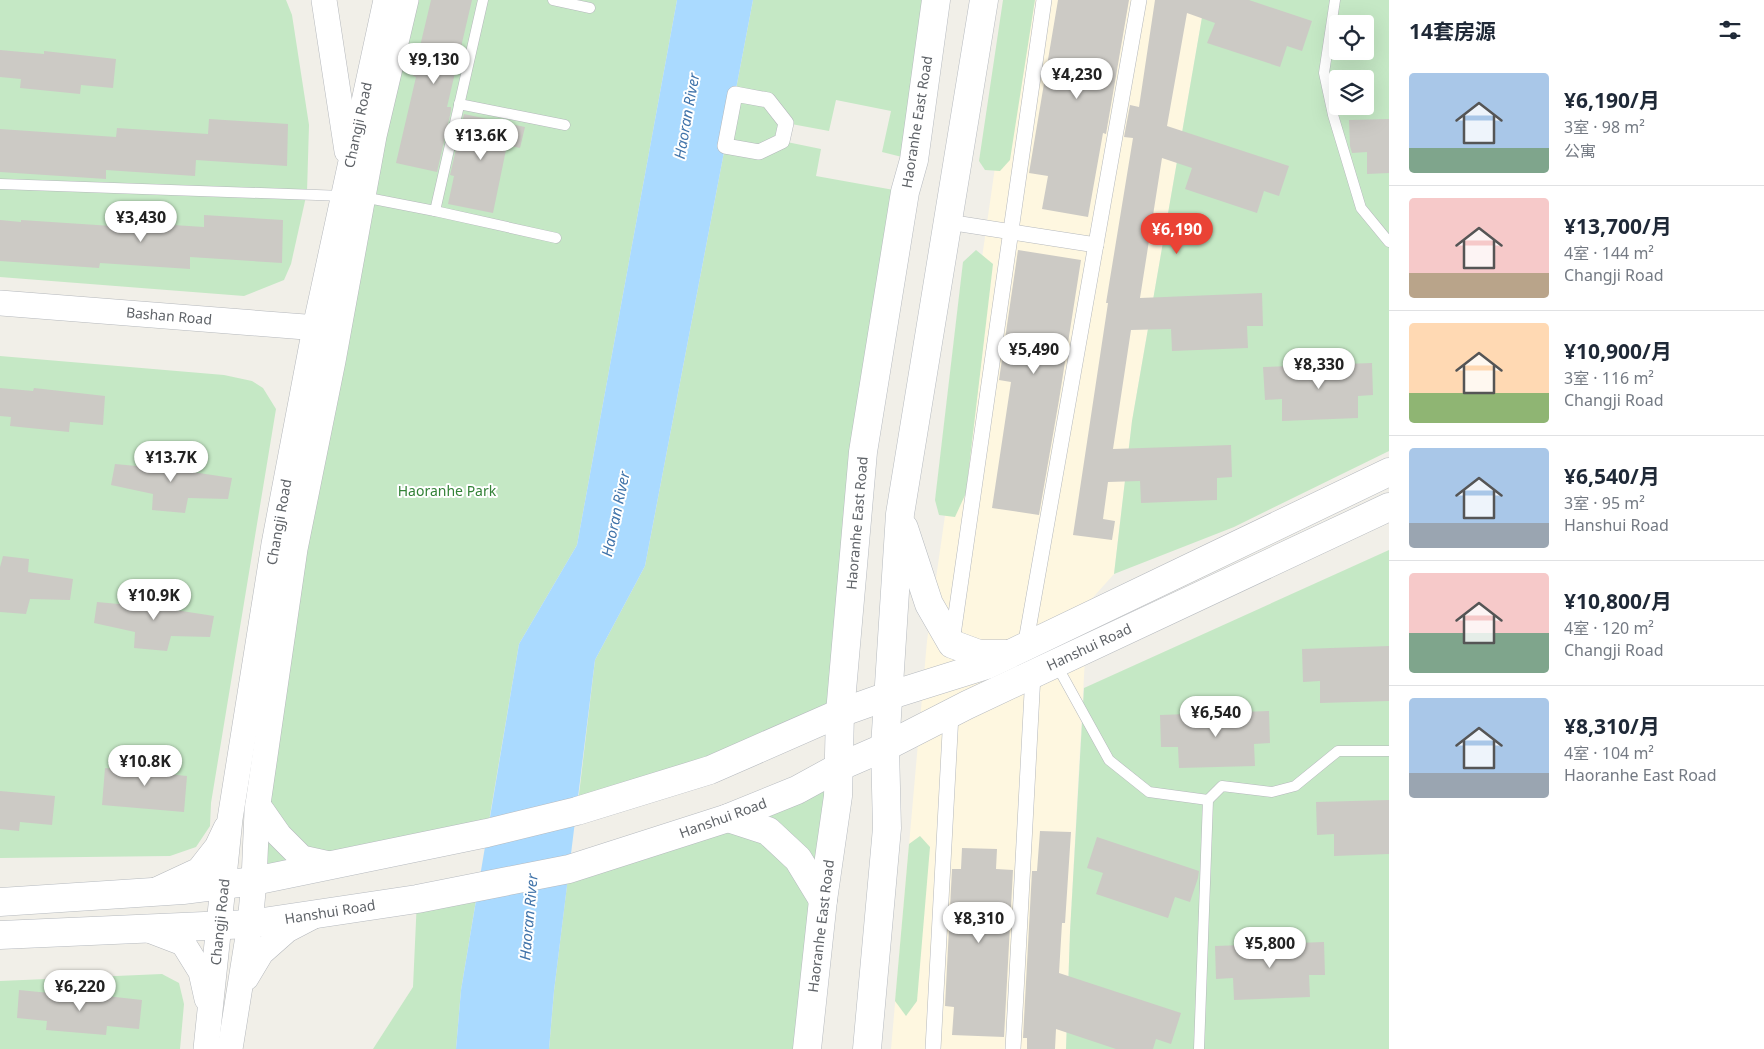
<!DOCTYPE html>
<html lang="zh">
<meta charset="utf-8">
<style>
:root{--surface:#fff;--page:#f2f2f3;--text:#1f2937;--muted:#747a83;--line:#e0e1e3;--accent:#ea4335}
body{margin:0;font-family:"Noto Sans","Noto Sans SC",sans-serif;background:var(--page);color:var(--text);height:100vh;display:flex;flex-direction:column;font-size:19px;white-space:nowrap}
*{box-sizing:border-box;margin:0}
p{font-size:16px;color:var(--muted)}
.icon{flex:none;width:28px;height:28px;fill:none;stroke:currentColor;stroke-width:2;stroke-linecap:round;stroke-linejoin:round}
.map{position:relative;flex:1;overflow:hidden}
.drawer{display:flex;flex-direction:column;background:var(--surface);width:375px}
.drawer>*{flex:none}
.buttons{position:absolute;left:1329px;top:15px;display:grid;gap:10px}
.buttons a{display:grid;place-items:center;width:45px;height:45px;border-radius:5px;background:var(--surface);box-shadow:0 5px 20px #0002;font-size:25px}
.price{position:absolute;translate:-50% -42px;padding:0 11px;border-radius:18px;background:#fff;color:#222;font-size:16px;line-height:32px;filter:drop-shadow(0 1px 2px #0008)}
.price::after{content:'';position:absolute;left:50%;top:30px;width:15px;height:11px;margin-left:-8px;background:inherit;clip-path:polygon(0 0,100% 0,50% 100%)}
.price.selected{background:var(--accent);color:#fff}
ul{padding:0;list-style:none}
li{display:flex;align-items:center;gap:15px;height:125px;padding:0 20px}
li+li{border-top:1px solid var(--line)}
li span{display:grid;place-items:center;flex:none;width:140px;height:100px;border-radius:5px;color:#555}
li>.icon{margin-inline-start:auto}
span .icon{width:60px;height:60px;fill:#fffc;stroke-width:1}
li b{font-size:21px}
h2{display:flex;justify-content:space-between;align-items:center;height:60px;padding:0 20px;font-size:21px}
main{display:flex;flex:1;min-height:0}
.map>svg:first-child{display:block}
</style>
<main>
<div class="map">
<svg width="1389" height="1049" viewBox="0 0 1389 1049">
<rect width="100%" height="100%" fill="#f1efe8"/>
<polygon fill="#fef7e0" points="1019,0 1205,0 1132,421 1114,574 1088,603 1070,932 1066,1049 891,1049 927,641"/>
<g fill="#c5e8c5" fill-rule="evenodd">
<polygon points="0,0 286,0 292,15 309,125 307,192 291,264 284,280 244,296 0,277"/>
<polygon points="406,0 677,0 577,545 519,644 487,833 254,881 257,811"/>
<polygon points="753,0 936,0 914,160 882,152 891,111 836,100 829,131 786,123 782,141 821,149 816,176 905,192 840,713 577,811 595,660 645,566"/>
<polygon points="1003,0 1035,0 1010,160 1000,171 985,170 979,161"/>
<path d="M1205,0H1389V451L1234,527L1114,574L1132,421ZM1338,24H1365V51H1338ZM1338,79H1365V106H1338Z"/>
<polygon points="976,250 993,264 966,493 955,517 939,515 935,500 963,262"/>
<polygon points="0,356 224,375 252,381 263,388 276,409 211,803 210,826 196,847 170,856 0,858"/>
<polygon points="1389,550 1389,1049 1066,1049 1070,932 1084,688"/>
<polygon points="839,767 806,1049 549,1049 554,991 569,869"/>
<polygon points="920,836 930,847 917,1001 906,1016 895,1001 909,844"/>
<polygon points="478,888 461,990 456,1049 373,1049 413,987 417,899"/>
<polygon points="162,974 179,983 184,1004 180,1049 0,1049 0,981"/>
</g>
<polygon fill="#aadaff" points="677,0 753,0 645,566 595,660 554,991 549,1049 456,1049 461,990 519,644 577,545"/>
<g fill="#cccac5">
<polygon points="431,0 472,0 447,107 451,107 451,111 437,172 396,163 416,77 413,76"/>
<polygon points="1058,0 1129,0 1106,134 1103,133 1088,217 1042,209 1048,176 1029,173"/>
<polygon points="1155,0 1249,0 1312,21 1302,51 1287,46 1280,67 1207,43 1215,23 1187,13 1167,126 1289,166 1279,196 1264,191 1257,213 1185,189 1192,168 1162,158 1140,298 1262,293 1263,326 1247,326 1248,348 1172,351 1171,329 1131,330 1113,449 1231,445 1232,477 1217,478 1217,500 1141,503 1140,481 1108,482 1103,519 1115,521 1112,540 1073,535 1108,303 1106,303 1133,138 1124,137 1130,105 1139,107"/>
<polygon points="0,50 44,54 44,51 116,59 113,88 81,85 80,94 20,88 21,79 0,77"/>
<polygon points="464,114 525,127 520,148 507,145 493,213 448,204 454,176 450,175"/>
<polygon points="209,119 288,124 287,166 196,160 195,176 106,170 106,179 0,172 0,129 116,137 117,128 208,134"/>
<polygon points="1389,119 1389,173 1367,174 1367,152 1352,153 1350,146 1349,120"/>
<polygon points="204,215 283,220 282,263 190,257 190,269 100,263 99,268 0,261 0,220 21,222 21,220 112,226 112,221 204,227"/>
<polygon points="1018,250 1081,260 1059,400 1039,515 992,508 1011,382 999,380"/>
<polygon points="1372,363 1373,395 1358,396 1358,418 1282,421 1282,399 1265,400 1263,367"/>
<polygon points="0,388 33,391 34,388 105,396 103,425 70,422 69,432 10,426 11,417 0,416"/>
<polygon points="161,454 188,458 186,471 232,478 228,499 188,498 185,513 152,510 153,494 111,485 115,464 158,468"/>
<polygon points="3,556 29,559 28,572 73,579 70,600 30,599 26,614 0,612 0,567"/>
<polygon points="143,592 170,596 169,609 214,616 210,637 171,636 167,651 134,648 135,632 94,623 97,602 140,606"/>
<polygon points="1389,646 1389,701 1320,703 1320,681 1303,682 1302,649"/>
<polygon points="1269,711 1270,743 1254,744 1255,766 1179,768 1178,747 1161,747 1160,715"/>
<polygon points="126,759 168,762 167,774 187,776 184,812 102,805 105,768 125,770"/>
<polygon points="0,791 55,796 52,825 20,822 19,831 0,829"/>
<polygon points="1389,800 1389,854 1334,856 1334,834 1317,835 1316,802"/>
<polygon points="1040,831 1071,832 1065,923 1062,923 1059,973 1181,1013 1171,1044 1156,1039 1153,1049 1116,1049 1056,1029 1055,1049 1027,1049 1027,1038 1023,1038 1032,871 1037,871"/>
<polygon points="1097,837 1199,871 1198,878 1190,902 1175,897 1168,918 1096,894 1103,873 1087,868"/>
<polygon points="962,848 997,849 996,869 1013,870 1004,1037 952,1035 954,1007 945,1006 952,869 961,869"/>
<polygon points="1324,942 1325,975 1309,975 1310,997 1234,1000 1233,978 1216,979 1215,946"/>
<polygon points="19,990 70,995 70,992 142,1000 139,1029 107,1026 106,1035 46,1030 47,1021 17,1018"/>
</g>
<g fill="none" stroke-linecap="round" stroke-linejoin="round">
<defs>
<g id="service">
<polyline points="553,0 590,8"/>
<polyline points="1335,0 1324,73 1333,115 1361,208 1389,242"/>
<polyline points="459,104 565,125"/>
<polyline points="0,184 344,196"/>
<polyline points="363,197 435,211 483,0"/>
<polyline points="435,211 556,238"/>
<polyline points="1056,664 1109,760 1149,792 1208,800"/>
<polyline points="1199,1049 1208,800 1222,786 1272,792 1295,786 1338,751 1389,751"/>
</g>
<g id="pedestrian">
<polygon points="735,94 768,100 786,123 782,141 759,152 725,146"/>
<polyline points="948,222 1096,245"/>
<polyline points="952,642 1044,0"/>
<polyline points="1025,647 1139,0"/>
<polyline points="933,1049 951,714"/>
<polyline points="1013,1049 1033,674"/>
</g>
<g id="tertiary">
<polyline points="324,0 347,151"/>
<polyline points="0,303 331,329"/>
<polyline points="258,805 279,835 302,858 334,865"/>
<polyline points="156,890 199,870 217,847 226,828"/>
<polyline points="149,930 183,943 201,972 207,999"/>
<polyline points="246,978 261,953 287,930 312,917"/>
<polyline points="206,1049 230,819 274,544 315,328 386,0"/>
<polyline points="230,1049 250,924 254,881 257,811 295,549 333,361 374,136 406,0"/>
</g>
<g id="secondary">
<polyline points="904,528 929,604 952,644 979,654 1006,654"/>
<polyline points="728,818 768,831 798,859 823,900"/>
<polyline points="0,902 183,890 254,881 487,833 577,811 710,770 840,713 888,696 987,665 1389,472"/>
<polyline points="0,935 250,924 417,899 569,869 728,818 797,790 839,767 885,747 967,705 1389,507"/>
<polyline points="807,1049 823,900 838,796 840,713 863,452 905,192 914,160 936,0"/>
<polyline points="867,1049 887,828 885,747 900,514 984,0"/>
</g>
</defs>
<use href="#service" stroke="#b5b8bc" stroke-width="11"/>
<use href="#pedestrian" stroke="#b5b8bc" stroke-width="16"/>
<use href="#tertiary" stroke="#b5b8bc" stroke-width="26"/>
<use href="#secondary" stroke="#b6babf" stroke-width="29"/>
<use href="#service" stroke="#fff" stroke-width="10"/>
<use href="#pedestrian" stroke="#fff" stroke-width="15"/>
<use href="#tertiary" stroke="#fff" stroke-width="25"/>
<use href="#secondary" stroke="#fff" stroke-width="28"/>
</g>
<g text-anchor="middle" stroke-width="4" stroke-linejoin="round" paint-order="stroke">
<g font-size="14" fill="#5f6368" stroke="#fff">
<text transform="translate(917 122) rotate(-81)" y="5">Haoranhe East Road</text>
<text transform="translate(358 125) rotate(-78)" y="5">Changji Road</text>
<text transform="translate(169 316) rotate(5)" y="5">Bashan Road</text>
<text transform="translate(279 522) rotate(-80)" y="5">Changji Road</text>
<text transform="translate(857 523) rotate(-85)" y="5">Haoranhe East Road</text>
<text transform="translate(1089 647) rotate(-25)" y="5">Hanshui Road</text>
<text transform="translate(723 818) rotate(-20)" y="5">Hanshui Road</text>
<text transform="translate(330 912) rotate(-9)" y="5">Hanshui Road</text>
<text transform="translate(220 922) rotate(-84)" y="5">Changji Road</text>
<text transform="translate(821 926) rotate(-83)" y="5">Haoranhe East Road</text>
</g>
<g font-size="14" fill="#348238" stroke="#fff">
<text x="447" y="496">Haoranhe Park</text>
</g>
<g font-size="15" font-style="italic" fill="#4174aa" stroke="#fff">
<text transform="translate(687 116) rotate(-80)" y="5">Haoran River</text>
<text transform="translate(616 514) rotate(-78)" y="5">Haoran River</text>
<text transform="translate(529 917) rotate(-85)" y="5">Haoran River</text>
</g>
</g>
</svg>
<div class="buttons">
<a><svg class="icon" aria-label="locate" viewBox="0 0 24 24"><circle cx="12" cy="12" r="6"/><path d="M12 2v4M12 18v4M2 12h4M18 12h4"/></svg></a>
<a><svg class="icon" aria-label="layers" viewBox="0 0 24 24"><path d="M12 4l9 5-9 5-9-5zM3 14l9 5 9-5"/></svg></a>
</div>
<b class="price" style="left:434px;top:85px">¥9,130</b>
<b class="price" style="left:1077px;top:100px">¥4,230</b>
<b class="price" style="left:481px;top:161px">¥13.6K</b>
<b class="price" style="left:141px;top:243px">¥3,430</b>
<b class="price selected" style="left:1177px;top:255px">¥6,190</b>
<b class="price" style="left:1034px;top:375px">¥5,490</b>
<b class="price" style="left:1319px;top:390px">¥8,330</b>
<b class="price" style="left:171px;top:483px">¥13.7K</b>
<b class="price" style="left:154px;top:621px">¥10.9K</b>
<b class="price" style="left:1216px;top:738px">¥6,540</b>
<b class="price" style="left:145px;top:787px">¥10.8K</b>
<b class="price" style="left:979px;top:944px">¥8,310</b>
<b class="price" style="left:1270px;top:969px">¥5,800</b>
<b class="price" style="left:80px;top:1012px">¥6,220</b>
</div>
<section class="drawer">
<h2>14套房源<svg class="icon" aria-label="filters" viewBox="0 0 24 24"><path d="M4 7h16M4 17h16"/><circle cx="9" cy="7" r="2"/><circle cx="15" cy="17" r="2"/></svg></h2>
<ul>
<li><span style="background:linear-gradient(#a9c7e8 75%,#7fa58c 0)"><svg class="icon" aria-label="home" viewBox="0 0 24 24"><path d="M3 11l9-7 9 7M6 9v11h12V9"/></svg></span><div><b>¥6,190/月</b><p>3室 · 98 m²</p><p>公寓</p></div></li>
<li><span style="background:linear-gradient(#f6c9c9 75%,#b9a48a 0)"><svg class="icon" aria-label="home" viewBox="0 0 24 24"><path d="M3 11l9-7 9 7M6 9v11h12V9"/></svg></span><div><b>¥13,700/月</b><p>4室 · 144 m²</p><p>Changji Road</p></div></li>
<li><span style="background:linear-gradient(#ffd9b3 70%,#8fb573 0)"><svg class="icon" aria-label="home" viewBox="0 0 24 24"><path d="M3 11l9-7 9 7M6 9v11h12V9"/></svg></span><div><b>¥10,900/月</b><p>3室 · 116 m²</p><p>Changji Road</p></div></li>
<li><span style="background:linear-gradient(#a9c7e8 75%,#9aa5b1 0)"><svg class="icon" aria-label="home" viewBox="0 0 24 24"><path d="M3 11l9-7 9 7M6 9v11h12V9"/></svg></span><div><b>¥6,540/月</b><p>3室 · 95 m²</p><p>Hanshui Road</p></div></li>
<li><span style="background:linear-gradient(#f6c9c9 60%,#7fa58c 0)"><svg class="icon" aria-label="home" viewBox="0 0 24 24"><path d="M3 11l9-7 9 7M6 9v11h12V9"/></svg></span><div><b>¥10,800/月</b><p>4室 · 120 m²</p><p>Changji Road</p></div></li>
<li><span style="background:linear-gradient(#a9c7e8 75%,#9aa5b1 0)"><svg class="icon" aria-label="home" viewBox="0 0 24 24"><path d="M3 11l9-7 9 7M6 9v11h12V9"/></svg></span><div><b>¥8,310/月</b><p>4室 · 104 m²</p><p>Haoranhe East Road</p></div></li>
</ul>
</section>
</main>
